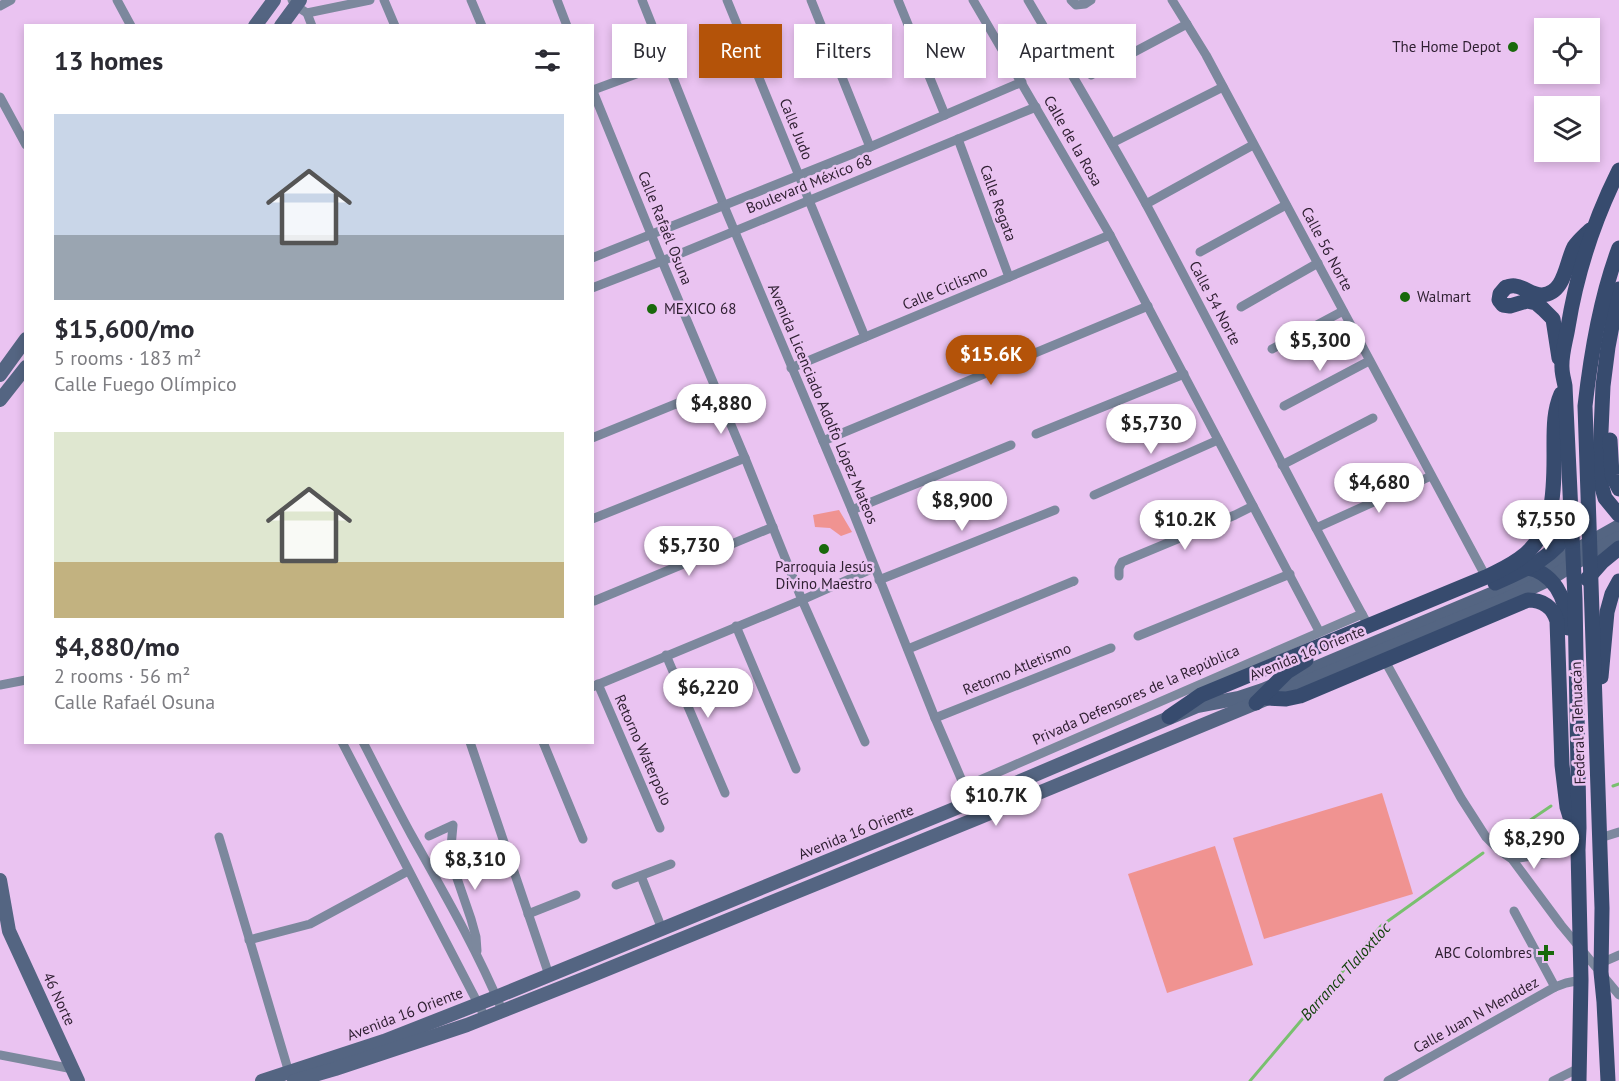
<!DOCTYPE html>
<meta charset="utf-8">
<style>
:root{--surface:#fff;--page:#f7f7f7;--text:#2b2b33;--muted:#7c7c81;--accent:#b45309}
body{margin:0;font-family:"PT Sans",sans-serif;background:var(--page);color:var(--text);height:100vh;display:flex;flex-direction:column;font-size:22px;white-space:nowrap}
*{box-sizing:border-box;margin:0}
p{font-size:20px;color:var(--muted)}
.icon{flex:none;width:33px;height:33px;fill:none;stroke:currentColor;stroke-width:2;stroke-linecap:round;stroke-linejoin:round}
.map{position:relative;flex:1;overflow:hidden}
.drawer{position:absolute;left:24px;top:24px;width:570px;height:720px;display:flex;flex-direction:column;background:var(--surface);border-radius:0px;box-shadow:0 3px 9px #0003}
.drawer>*{flex:none}
.guide{position:absolute;left:612px;top:24px;width:570px;height:54px;display:flex;gap:12px}
.fabs{position:absolute;left:1534px;top:18px;display:grid;gap:12px}
.fabs a{display:grid;place-items:center;width:66px;height:66px;border-radius:0px;background:var(--surface);box-shadow:0 3px 9px #0003;font-size:30px}
.price{position:absolute;translate:-50% -51px;padding:0 14px;border-radius:21px;background:#fff;color:#222;font-size:20px;line-height:39px;filter:drop-shadow(0 2px 3px #0008)}
.price::after{content:'';position:absolute;left:50%;top:36px;width:18px;height:14px;margin-left:-9px;background:inherit;clip-path:polygon(0 0,100% 0,50% 100%)}
.price.selected{background:var(--accent);color:#fff}
ul{padding:0;list-style:none}
li{display:grid;align-content:center;gap:12px;height:318px;padding:0 30px}
li span{display:grid;place-items:center;height:186px;border-radius:0px;color:#555}
li>.icon{margin-inline-start:auto}
span .icon{width:108px;height:108px;fill:#fffc;stroke-width:1}
li b{font-size:26px}
h2{display:flex;justify-content:space-between;align-items:center;height:72px;padding:0 30px;font-size:26px}
.tag{padding:0 21px;border-radius:0px;background:var(--surface);box-shadow:0 3px 9px #0003;font-size:21px;line-height:54px}
.tag.selected{background:var(--accent);color:#fff}
.map>svg:first-child{display:block}
</style>
<div class="map">
<svg width="1619" height="1081" viewBox="0 0 1619 1081">
<rect width="100%" height="100%" fill="#eac3f1"/>
<g fill="#f09391">
<polygon points="839,510 852,532 841,536 830,528 815,527 813,515"/>
<polygon points="1382,793 1413,894 1264,939 1233,838"/>
<polygon points="1215,846 1253,965 1167,993 1128,874"/>
</g>
<g fill="none" stroke-linecap="round" stroke-linejoin="round">
<g stroke="#79c06f" stroke-width="3">
<polyline points="1613,786 1619,784"/>
<polyline points="1505,837 1551,806"/>
<polyline points="1250,1081 1381,926 1483,853"/>
</g>
<g stroke="#7c889d" stroke-width="9">
<polyline points="117,0 131,26"/>
<polyline points="292,0 296,6 307,13 370,0"/>
<polyline points="384,0 395,26"/>
<polyline points="471,0 482,26"/>
<polyline points="557,0 567,26"/>
<polyline points="642,0 724,206 852,510 935,718 978,818"/>
<polyline points="727,0 865,337"/>
<polyline points="811,0 870,147"/>
<polyline points="898,0 945,115"/>
<polyline points="973,0 1110,235 1319,631"/>
<path d="M1028,0C1068,68 1108,135 1146,204C1221,344 1292,486 1368,625"/>
<polyline points="1071,0 1076,5 1085,4 1091,0"/>
<polyline points="1172,0 1206,55 1486,577"/>
<polyline points="0,6 11,0"/>
<polyline points="307,13 312,26"/>
<polyline points="1091,75 1187,24"/>
<polyline points="592,89 662,261 745,458 802,600 865,742"/>
<polyline points="593,90 666,63"/>
<polyline points="0,97 26,145"/>
<polyline points="958,139 1009,277"/>
<polyline points="1112,143 1223,87"/>
<polyline points="1146,204 1253,145"/>
<polyline points="1200,252 1286,205"/>
<polyline points="592,258 870,147 1022,82"/>
<polyline points="592,288 662,261 1036,107"/>
<polyline points="1241,307 1318,263"/>
<polyline points="1272,349 1343,311"/>
<polyline points="791,368 1110,235"/>
<polyline points="1284,406 1369,361"/>
<polyline points="1036,434 1184,374"/>
<polyline points="592,438 715,388"/>
<polyline points="823,441 1148,306"/>
<polyline points="1282,465 1373,418"/>
<polyline points="1094,495 1218,440"/>
<polyline points="852,510 1011,445"/>
<polyline points="592,519 745,458"/>
<polyline points="1316,528 1431,476"/>
<polyline points="1119,576 1119,568 1122,562 1235,515 1253,506"/>
<polyline points="879,580 1055,510"/>
<polyline points="594,601 773,527"/>
<polyline points="736,626 796,769"/>
<polyline points="1138,636 1290,574"/>
<polyline points="908,649 1074,581"/>
<polyline points="666,655 725,793"/>
<polyline points="1385,661 1461,798 1486,837 1499,850 1512,859 1561,925 1619,995"/>
<polyline points="598,684 660,828"/>
<polyline points="0,685 26,680"/>
<polyline points="592,687 802,600 874,568"/>
<polyline points="935,718 1111,648"/>
<polyline points="342,742 485,1017"/>
<path d="M363,742C379,773 395,805 412,836C444,893 477,950 502,1010"/>
<polyline points="470,742 549,975"/>
<polyline points="543,742 583,839"/>
<polyline points="964,787 1362,614"/>
<polyline points="429,836 453,825 450,858 471,919 476,937 477,951"/>
<polyline points="219,837 290,1076"/>
<polyline points="1600,838 1619,832"/>
<polyline points="1512,859 1552,853"/>
<polyline points="641,876 662,929"/>
<polyline points="616,885 671,864"/>
<polyline points="1514,911 1555,987"/>
<polyline points="528,914 576,895"/>
<polyline points="249,940 310,924 408,871"/>
<polyline points="1601,963 1619,955"/>
<polyline points="0,1055 73,1069"/>
<polyline points="1388,1081 1555,987 1566,983 1581,980"/>
<polyline points="1553,1081 1579,1068"/>
</g>
<g stroke="#546582" stroke-width="14">
<polyline points="255,26 274,0"/>
<polyline points="281,26 300,0"/>
<polyline points="0,375 26,339"/>
<polyline points="0,400 26,367"/>
<polyline points="0,880 9,931 78,1081"/>
<polyline points="262,1081 384,1041 496,997 971,802 1197,706 1239,698 1263,690 1541,573 1573,552 1619,526"/>
<polyline points="294,1081 335,1069 467,1025 588,977 978,818 1512,597 1550,579 1589,554 1619,538"/>
</g>
<g stroke="#374b6e" stroke-width="15">
<polyline points="1619,289 1608,347 1603,386 1599,477 1605,498 1619,515"/>
<path d="M1559,358L1553,319L1543,309L1536,303L1527,301L1510,306L1503,305L1499,300L1500,294L1506,287C1509,287 1512,285 1515,286C1525,287 1531,295 1542,295C1565,294 1566,262 1574,247C1578,241 1585,235 1590,230"/>
<polyline points="1610,440 1612,475 1619,489"/>
<path d="M1522,567C1554,570 1567,599 1568,628"/>
<polyline points="1587,579 1602,562 1619,548"/>
<path d="M1495,583C1526,570 1556,556 1573,526"/>
<polyline points="1601,677 1607,612 1612,594 1619,581"/>
<path d="M1267,698L1286,699L1300,696L1528,600C1543,600 1553,607 1557,621L1562,765L1567,807L1575,833"/>
<polyline points="1256,703 1287,672 1306,660"/>
<path d="M1169,717L1201,695L1486,577C1497,572 1509,566 1519,559C1557,533 1554,485 1554,444C1554,427 1554,410 1561,394"/>
<path d="M1579,1081L1581,980L1578,850L1579,828L1575,598L1565,386C1564,380 1562,374 1562,368C1561,355 1566,340 1568,327C1577,272 1594,220 1619,170"/>
<path d="M1608,1081L1604,1002L1601,972L1602,908L1585,406C1591,353 1600,298 1619,248"/>
</g>
</g>
<g fill="#19690c" stroke="#eac3f1" stroke-width="2">
<circle cx="1513" cy="47" r="6"/>
<circle cx="1405" cy="297" r="6"/>
<circle cx="652" cy="309" r="6"/>
<circle cx="824" cy="549" r="6"/>
<path d="M1543 944h6v6h6v6h-6v6h-6v-6h-6v-6h6z"/>
</g>
<g text-anchor="middle" stroke-width="5" stroke-linejoin="round" paint-order="stroke">
<g font-size="15" fill="#2e1f31" stroke="#eac3f1" text-anchor="end">
<text x="1501" y="52">The Home Depot</text>
<text x="1417" y="302" text-anchor="start">Walmart</text>
<text x="664" y="314" text-anchor="start">MEXICO 68</text>
<text x="824" y="572" text-anchor="middle">Parroquia Jesús<tspan x="824" dy="17">Divino Maestro</tspan></text>
<text x="1532" y="958">ABC Colombres</text>
</g>
<g font-size="15" fill="#2e1f31" stroke="#eac3f1">
<text transform="translate(796 129) rotate(68)" y="5">Calle Judo</text>
<text transform="translate(1073 141) rotate(60)" y="5">Calle de la Rosa</text>
<text transform="translate(809 184) rotate(-22)" y="5">Boulevard México 68</text>
<text transform="translate(998 203) rotate(70)" y="5">Calle Regata</text>
<text transform="translate(665 228) rotate(68)" y="5">Calle Rafaél Osuna</text>
<text transform="translate(1327 249) rotate(62)" y="5">Calle 56 Norte</text>
<text transform="translate(945 288) rotate(-23)" y="5">Calle Ciclismo</text>
<text transform="translate(1215 303) rotate(62)" y="5">Calle 54 Norte</text>
<text transform="translate(823 404) rotate(67)" y="5">Avenida Licenciado Adolfo López Mateos</text>
<text transform="translate(1307 653) rotate(-22)" y="5">Avenida 16 Oriente</text>
<text transform="translate(1017 669) rotate(-22)" y="5">Retorno Atletismo</text>
<text transform="translate(1136 695) rotate(-24)" y="5">Privada Defensores de la República</text>
<text transform="translate(1578 723) rotate(-92)" y="5">Federal a Tehuacán</text>
<text transform="translate(643 750) rotate(66)" y="5">Retorno Waterpolo</text>
<text transform="translate(856 832) rotate(-22)" y="5">Avenida 16 Oriente</text>
<text transform="translate(59 999) rotate(65)" y="5">46 Norte</text>
<text transform="translate(405 1014) rotate(-21)" y="5">Avenida 16 Oriente</text>
<text transform="translate(1476 1015) rotate(-29)" y="5">Calle Juan N Menddez</text>
</g>
<g font-size="16" font-style="italic" fill="#0e3f07" stroke="#eac3f1">
<text transform="translate(1345 971) rotate(-48)" y="6">Barranca Tlaloxtloc</text>
</g>
</g>
</svg>
<div class="fabs">
<a><svg class="icon" aria-label="locate" viewBox="0 0 24 24"><circle cx="12" cy="12" r="6"/><path d="M12 2v4M12 18v4M2 12h4M18 12h4"/></svg></a>
<a><svg class="icon" aria-label="layers" viewBox="0 0 24 24"><path d="M12 4l9 5-9 5-9-5zM3 14l9 5 9-5"/></svg></a>
</div>
<b class="price" style="left:1320px;top:372px">$5,300</b>
<b class="price selected" style="left:991px;top:386px">$15.6K</b>
<b class="price" style="left:721px;top:435px">$4,880</b>
<b class="price" style="left:1151px;top:455px">$5,730</b>
<b class="price" style="left:1379px;top:514px">$4,680</b>
<b class="price" style="left:962px;top:532px">$8,900</b>
<b class="price" style="left:1185px;top:551px">$10.2K</b>
<b class="price" style="left:1546px;top:551px">$7,550</b>
<b class="price" style="left:689px;top:577px">$5,730</b>
<b class="price" style="left:708px;top:719px">$6,220</b>
<b class="price" style="left:996px;top:827px">$10.7K</b>
<b class="price" style="left:1534px;top:870px">$8,290</b>
<b class="price" style="left:475px;top:891px">$8,310</b>
<div class="guide">
<a class="tag">Buy</a>
<a class="tag selected">Rent</a>
<a class="tag">Filters</a>
<a class="tag">New</a>
<a class="tag">Apartment</a>
</div>
<section class="drawer">
<h2>13 homes<svg class="icon" aria-label="filters" viewBox="0 0 24 24"><path d="M4 7h16M4 17h16"/><circle cx="9" cy="7" r="2"/><circle cx="15" cy="17" r="2"/></svg></h2>
<ul>
<li><span style="background:linear-gradient(#c9d6e8 65%,#9aa5b1 0)"><svg class="icon" aria-label="home" viewBox="0 0 24 24"><path d="M3 11l9-7 9 7M6 9v11h12V9"/></svg></span><div><b>$15,600/mo</b><p>5 rooms · 183 m²</p><p>Calle Fuego Olímpico</p></div></li>
<li><span style="background:linear-gradient(#dfe7d0 70%,#c2b280 0)"><svg class="icon" aria-label="home" viewBox="0 0 24 24"><path d="M3 11l9-7 9 7M6 9v11h12V9"/></svg></span><div><b>$4,880/mo</b><p>2 rooms · 56 m²</p><p>Calle Rafaél Osuna</p></div></li>
</ul>
</section>
</div>
